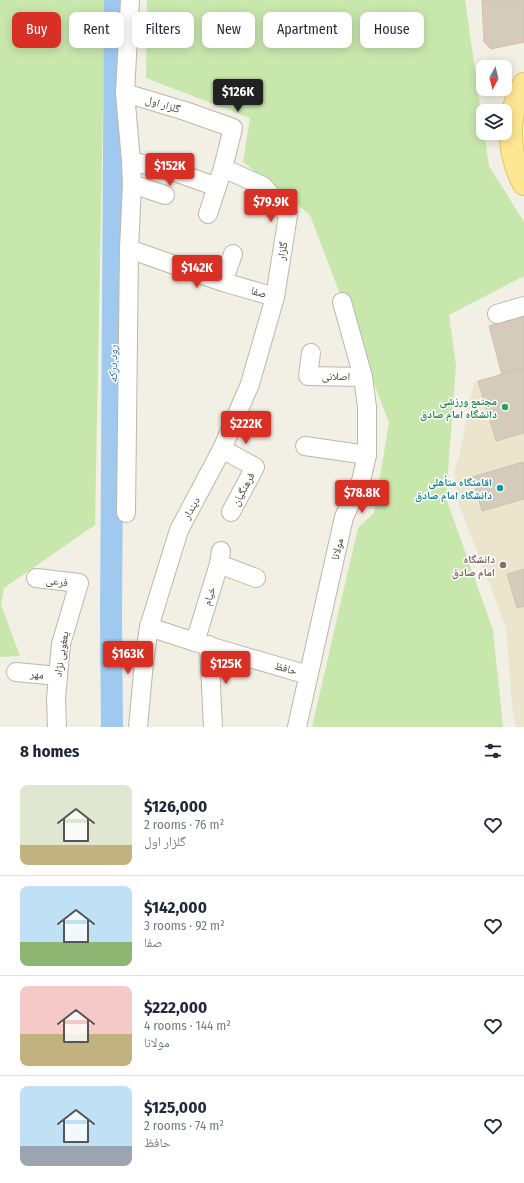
<!DOCTYPE html>
<meta charset="utf-8">
<style>
:root{--surface:#fff;--page:#f6f6f7;--text:#1f2937;--muted:#747a83;--line:#e0e1e3;--accent:#d93025}
body{margin:0;font-family:"Fira Sans Condensed","Noto Naskh Arabic",sans-serif;background:var(--page);color:var(--text);height:100vh;display:flex;flex-direction:column;font-size:15px;white-space:nowrap}
*{box-sizing:border-box;margin:0}
p{font-size:13px;color:var(--muted)}
.icon{flex:none;width:22px;height:22px;fill:none;stroke:currentColor;stroke-width:2;stroke-linecap:round;stroke-linejoin:round}
.map{position:relative;height:727px;overflow:hidden}
.drawer{display:flex;flex-direction:column;background:var(--surface);flex:1}
.drawer>*{flex:none}
.top-card{position:absolute;left:12px;top:12px;width:500px;height:36px;display:flex;gap:8px}
.needle{width:26px;rotate:187deg}
.controls{position:absolute;left:476px;top:60px;display:grid;gap:8px}
.controls a{display:grid;place-items:center;width:36px;height:36px;border-radius:8px;background:var(--surface);box-shadow:0 2px 10px #0003;font-size:20px}
.price{position:absolute;translate:-50% -34px;padding:0 9px;border-radius:4px;background:var(--accent);color:#fff;font-size:13px;line-height:26px;filter:drop-shadow(0 1px 2px #0008)}
.price::after{content:'';position:absolute;left:50%;top:24px;width:12px;height:9px;margin-left:-6px;background:inherit;clip-path:polygon(0 0,100% 0,50% 100%)}
.price.current{background:#222;color:#fff}
ul{padding:0;list-style:none}
li{display:flex;align-items:center;gap:12px;height:100px;padding:0 20px}
li+li{border-top:1px solid var(--line)}
li span{display:grid;place-items:center;flex:none;width:112px;height:80px;border-radius:8px;color:#555}
li>.icon{margin-inline-start:auto}
span .icon{width:48px;height:48px;fill:#fffc;stroke-width:1}
li b{font-size:17px}
h2{display:flex;justify-content:space-between;align-items:center;height:48px;padding:0 20px;font-size:17px}
.pill{padding:0 14px;border-radius:8px;background:var(--surface);box-shadow:0 2px 10px #0003;font-size:14px;line-height:36px}
.pill.current{background:var(--accent);color:#fff}
.map>svg:first-child{display:block}
</style>
<div class="map">
<svg width="524" height="727" viewBox="0 0 524 727">
<rect width="100%" height="100%" fill="#f2efe4"/>
<polygon fill="#ebe5ce" points="478,381 496,441 524,433 524,727 516,727 512,706 506,628 458,502 454,470 459,457 474,382"/>
<g fill="#c8e7ad">
<polygon points="0,0 105,0 95,525 4,588 1,605 20,656 0,657"/>
<polygon points="147,0 465,0 483,125 483,133 484,133 489,166 524,222 524,276 449,315 456,366 446,498 493,630 503,727 312,727 358,528 374,513 389,423 310,215 243,162 250,118 146,78"/>
</g>
<g fill="none" stroke-linecap="round" stroke-linejoin="round">
<polyline stroke="#a0c9ef" stroke-width="22" points="112,727 111,617 115,0"/>
</g>
<g fill="#d4cbba" stroke="#cec4ad">
<polygon points="482,0 524,0 524,42 491,49 484,42"/>
<polygon points="524,314 524,368 502,375 489,326"/>
<polygon points="524,368 524,433 496,441 478,381"/>
<polygon points="523,462 524,466 524,499 482,511 472,477"/>
<polygon points="524,569 524,606 517,608 507,574"/>
</g>
<g fill="none" stroke-linecap="round" stroke-linejoin="round">
<defs>
<g id="minor">
<polyline points="125,93 185,111 233,128 223,168 208,214"/>
<polyline points="131,161 178,173 217,187"/>
<polyline points="132,184 165,195"/>
<polyline points="129,249 223,282 275,297"/>
<polyline points="223,282 233,254"/>
<polyline points="497,314 524,306"/>
<polyline points="311,353 308,376 363,377"/>
<polyline points="305,446 367,455"/>
<polyline points="222,449 255,467 231,512"/>
<polyline points="126,513 129,249 132,184 131,161 125,93 130,0"/>
<polyline points="219,564 256,578"/>
<polyline points="36,578 79,583 61,644 56,698 57,727"/>
<polyline points="149,627 195,642 308,675"/>
<polyline points="195,642 219,564 221,551"/>
<polyline points="209,645 213,727"/>
<polyline points="16,672 58,676"/>
<polyline points="138,727 144,662 149,627 179,530 222,449 250,384 275,297 288,215 263,186 223,168"/>
<polyline points="297,727 344,517 361,481 367,455 367,407 363,377 342,302"/>
</g>
<path id="major" d="M524,84C506,114 507,153 524,184"/>
</defs>
<use href="#minor" stroke="#bdb7a7" stroke-width="20"/>
<use href="#major" stroke="#e3c662" stroke-width="24"/>
<use href="#minor" stroke="#fff" stroke-width="18"/>
<use href="#major" stroke="#fee792" stroke-width="22"/>
</g>
<circle fill="#2e9e5b" stroke="#fff" stroke-width="1.5" cx="505" cy="407" r="4"/>
<circle fill="#0f9aa8" stroke="#fff" stroke-width="1.5" cx="500" cy="488" r="4"/>
<circle fill="#8d6e63" stroke="#fff" stroke-width="1.5" cx="503" cy="565" r="4"/>
<g text-anchor="middle" stroke-width="3" stroke-linejoin="round" paint-order="stroke">
<g font-size="11" fill="#443f34" stroke="#fff">
<text transform="translate(163 104) rotate(17)" y="4">گلزار اول</text>
<text transform="translate(282 251) rotate(-81)" y="4">گلزار</text>
<text transform="translate(259 292) rotate(16)" y="4">صفا</text>
<text transform="translate(336 376) rotate(1)" y="4">اصلانی</text>
<text transform="translate(243 489) rotate(-62)" y="4">فرهنگیان</text>
<text transform="translate(191 508) rotate(-61)" y="4">دیندار</text>
<text transform="translate(337 549) rotate(-77)" y="4">مولانا</text>
<text transform="translate(57 581) rotate(6)" y="4">فرعی</text>
<text transform="translate(209 596) rotate(-73)" y="4">خیام</text>
<text transform="translate(61 654) rotate(-81)" y="4">یعغوبی نژاد</text>
<text transform="translate(286 668) rotate(16)" y="4">حافظ</text>
<text transform="translate(37 674) rotate(6)" y="4">مهر</text>
</g>
<g font-size="11" font-weight="bold" fill="#27864d" stroke="#fff" text-anchor="end">
<text x="497" y="405">مجتمع ورزشی<tspan x="497" dy="13">دانشگاه امام صادق</tspan></text>
</g>
<g font-size="11" font-weight="bold" fill="#0d838f" stroke="#fff" text-anchor="end">
<text x="492" y="486">اقامتگاه متأهلی<tspan x="492" dy="13">دانشگاه امام صادق</tspan></text>
</g>
<g font-size="11" font-weight="bold" fill="#785e54" stroke="#fff" text-anchor="end">
<text x="495" y="563">دانشگاه<tspan x="495" dy="13">امام صادق</tspan></text>
</g>
<g font-size="12" font-style="italic" fill="#2e6eaf" stroke="#fff">
<text transform="translate(113 364) rotate(-90)" y="4">رود درکه</text>
</g>
</g>
</svg>
<div class="controls">
<a><svg class="needle" viewBox="-14 -14 28 28"><path d="M0-13l5 13h-10z" fill="#e53935"/><path d="M0 13l5-13h-10z" fill="#747a83"/></svg></a>
<a><svg class="icon" aria-label="layers" viewBox="0 0 24 24"><path d="M12 4l9 5-9 5-9-5zM3 14l9 5 9-5"/></svg></a>
</div>
<b class="price current" style="left:238px;top:113px">$126K</b>
<b class="price" style="left:170px;top:187px">$152K</b>
<b class="price" style="left:271px;top:223px">$79.9K</b>
<b class="price" style="left:197px;top:289px">$142K</b>
<b class="price" style="left:246px;top:445px">$222K</b>
<b class="price" style="left:362px;top:514px">$78.8K</b>
<b class="price" style="left:128px;top:675px">$163K</b>
<b class="price" style="left:226px;top:685px">$125K</b>
<div class="top-card">
<a class="pill current">Buy</a>
<a class="pill">Rent</a>
<a class="pill">Filters</a>
<a class="pill">New</a>
<a class="pill">Apartment</a>
<a class="pill">House</a>
</div>
</div>
<section class="drawer">
<h2>8 homes<svg class="icon" aria-label="filters" viewBox="0 0 24 24"><path d="M4 7h16M4 17h16"/><circle cx="9" cy="7" r="2"/><circle cx="15" cy="17" r="2"/></svg></h2>
<ul>
<li><span style="background:linear-gradient(#dfe7d0 75%,#c2b280 0)"><svg class="icon" aria-label="home" viewBox="0 0 24 24"><path d="M3 11l9-7 9 7M6 9v11h12V9"/></svg></span><div><b>$126,000</b><p>2 rooms · 76 m²</p><p>گلزار اول</p></div><svg class="icon" aria-label="heart" viewBox="0 0 24 24"><path d="M12 20l-8-8c-3-5 5-10 8-4 3-6 11-1 8 4z"/></svg></li>
<li><span style="background:linear-gradient(#bfe0f5 70%,#8fb573 0)"><svg class="icon" aria-label="home" viewBox="0 0 24 24"><path d="M3 11l9-7 9 7M6 9v11h12V9"/></svg></span><div><b>$142,000</b><p>3 rooms · 92 m²</p><p>صفا</p></div><svg class="icon" aria-label="heart" viewBox="0 0 24 24"><path d="M12 20l-8-8c-3-5 5-10 8-4 3-6 11-1 8 4z"/></svg></li>
<li><span style="background:linear-gradient(#f6c9c9 60%,#c2b280 0)"><svg class="icon" aria-label="home" viewBox="0 0 24 24"><path d="M3 11l9-7 9 7M6 9v11h12V9"/></svg></span><div><b>$222,000</b><p>4 rooms · 144 m²</p><p>مولانا</p></div><svg class="icon" aria-label="heart" viewBox="0 0 24 24"><path d="M12 20l-8-8c-3-5 5-10 8-4 3-6 11-1 8 4z"/></svg></li>
<li><span style="background:linear-gradient(#bfe0f5 75%,#9aa5b1 0)"><svg class="icon" aria-label="home" viewBox="0 0 24 24"><path d="M3 11l9-7 9 7M6 9v11h12V9"/></svg></span><div><b>$125,000</b><p>2 rooms · 74 m²</p><p>حافظ</p></div><svg class="icon" aria-label="heart" viewBox="0 0 24 24"><path d="M12 20l-8-8c-3-5 5-10 8-4 3-6 11-1 8 4z"/></svg></li>
</ul>
</section>
